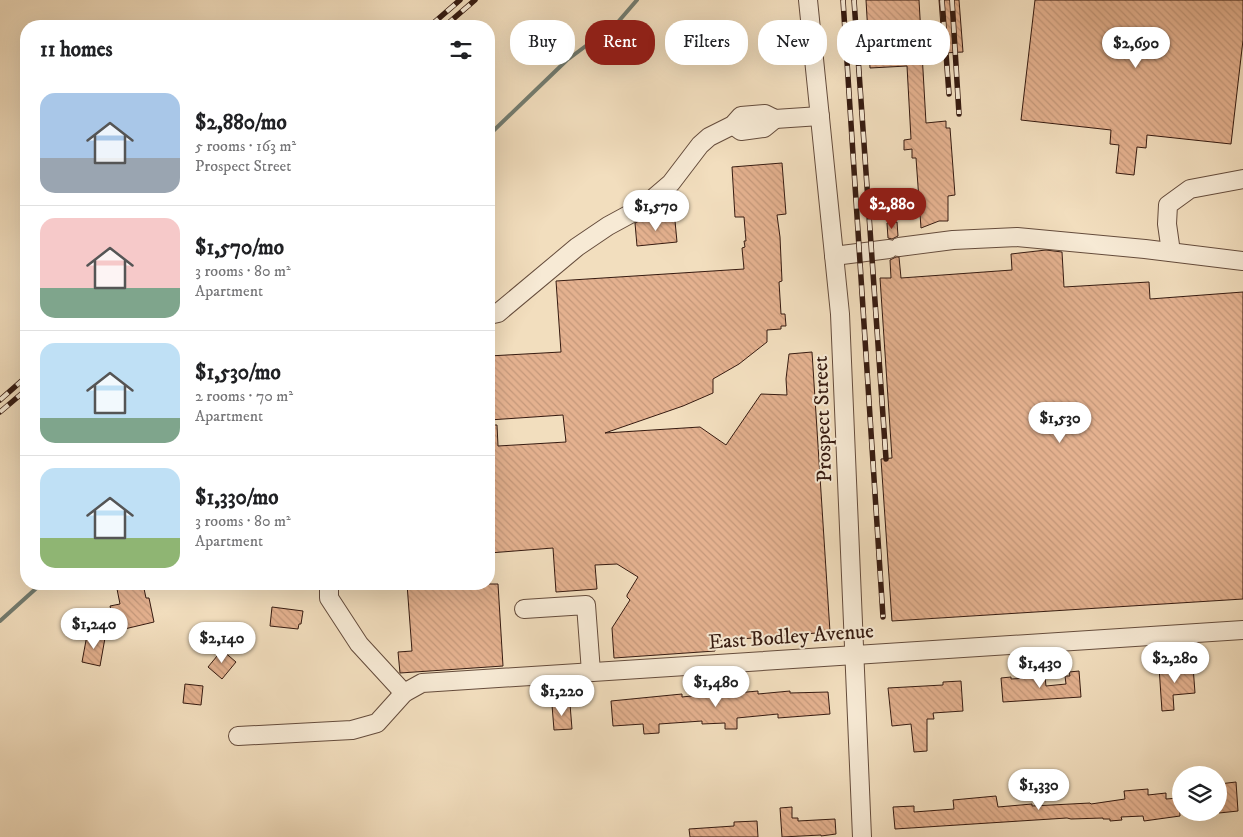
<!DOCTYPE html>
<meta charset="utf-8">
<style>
:root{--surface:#fff;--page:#f2f2f2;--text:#202124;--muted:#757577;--line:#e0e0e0;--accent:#8f2418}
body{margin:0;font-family:"IM FELL DW Pica",serif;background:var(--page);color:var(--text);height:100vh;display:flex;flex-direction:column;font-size:19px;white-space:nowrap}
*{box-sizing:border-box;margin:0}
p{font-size:16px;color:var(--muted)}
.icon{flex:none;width:28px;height:28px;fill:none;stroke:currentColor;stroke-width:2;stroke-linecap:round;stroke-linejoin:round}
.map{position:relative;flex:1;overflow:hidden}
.details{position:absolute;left:20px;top:20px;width:475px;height:570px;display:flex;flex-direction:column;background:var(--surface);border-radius:20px;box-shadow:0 5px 20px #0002}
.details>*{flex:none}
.top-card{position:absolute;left:510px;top:20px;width:475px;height:45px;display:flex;gap:10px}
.tools{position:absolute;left:1172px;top:766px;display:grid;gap:10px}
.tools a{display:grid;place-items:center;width:55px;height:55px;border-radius:50%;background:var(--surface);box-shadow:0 5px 20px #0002;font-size:25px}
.price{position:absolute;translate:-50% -42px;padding:0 11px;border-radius:18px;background:#fff;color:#222;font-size:16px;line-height:32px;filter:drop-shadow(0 1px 2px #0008)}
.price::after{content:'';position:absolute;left:50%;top:30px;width:15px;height:11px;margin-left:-8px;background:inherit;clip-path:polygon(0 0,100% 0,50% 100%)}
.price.current{background:var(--accent);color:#fff}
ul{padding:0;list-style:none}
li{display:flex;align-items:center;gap:15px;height:125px;padding:0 20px}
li+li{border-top:1px solid var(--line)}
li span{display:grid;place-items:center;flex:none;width:140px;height:100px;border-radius:15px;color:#555}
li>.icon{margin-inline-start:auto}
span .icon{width:60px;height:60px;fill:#fffc;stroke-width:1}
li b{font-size:21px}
h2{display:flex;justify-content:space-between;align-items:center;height:60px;padding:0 20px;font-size:21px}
.chip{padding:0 18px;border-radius:20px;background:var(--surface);box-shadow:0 5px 20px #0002;font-size:18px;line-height:45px}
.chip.current{background:var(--accent);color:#fff}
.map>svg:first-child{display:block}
</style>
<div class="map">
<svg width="1243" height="837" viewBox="0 0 1243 837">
<defs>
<pattern id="building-back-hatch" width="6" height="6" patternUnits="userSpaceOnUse" patternTransform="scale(1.25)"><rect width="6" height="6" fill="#e4b18f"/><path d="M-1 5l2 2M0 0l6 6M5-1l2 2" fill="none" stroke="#c4987a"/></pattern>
</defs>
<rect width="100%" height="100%" fill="#f2debe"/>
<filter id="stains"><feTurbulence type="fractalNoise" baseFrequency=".004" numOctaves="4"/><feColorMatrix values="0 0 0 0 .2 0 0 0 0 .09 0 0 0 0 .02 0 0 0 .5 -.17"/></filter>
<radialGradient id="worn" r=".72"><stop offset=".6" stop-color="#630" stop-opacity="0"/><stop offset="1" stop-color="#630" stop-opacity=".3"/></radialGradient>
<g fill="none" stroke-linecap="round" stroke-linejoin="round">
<g stroke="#737c70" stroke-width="4">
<polyline points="489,135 567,60 618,22 637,0"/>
<polyline points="0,621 41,584"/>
</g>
</g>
<g fill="url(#building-back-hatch)" stroke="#361b11">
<polygon points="866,0 919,0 926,123 946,121 946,128 950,128 955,195 948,196 948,221 939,221 921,228 916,158 912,158 912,149 904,150 904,140 911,139 907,66 870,68"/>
<polygon points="939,0 959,0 963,52 943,53"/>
<polygon points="1035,0 1243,0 1243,40 1231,144 1147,135 1146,148 1137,147 1134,175 1116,173 1119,145 1110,144 1111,130 1021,120"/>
<polygon points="782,163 786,214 777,215 780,237 782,281 779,282 781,314 785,314 786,326 781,326 781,329 767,330 767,342 739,364 713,379 713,393 683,406 605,433 700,427 726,445 761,394 787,395 786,379 789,354 812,352 830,632 715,641 715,651 614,658 612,628 630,600 627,597 627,595 638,577 617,564 595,565 597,589 556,592 553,548 489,553 489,425 497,425 498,446 566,442 563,415 489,420 489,356 561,352 556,281 744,269 742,248 745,247 744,241 746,241 744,217 735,217 732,167"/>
<polygon points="667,217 667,220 675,221 677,242 637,246 635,223 643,219"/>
<polygon points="897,222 898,236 892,239 888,238 887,223"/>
<polygon points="1046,250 1062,252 1064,287 1149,282 1150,299 1243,292 1243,599 892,621 881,459 892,458 880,278 891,278 890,260 896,257 899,257 901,278 1012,270 1011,254"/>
<polygon points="116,584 143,584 146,598 149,598 154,622 116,631 110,606 120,604"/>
<polygon points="407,584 498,584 503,666 400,673 398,652 412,651"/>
<polygon points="272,607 303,611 301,624 299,624 298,629 270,626"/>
<polygon points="87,635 105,638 100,666 82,662"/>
<polygon points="222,650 236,662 222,679 208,667"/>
<polygon points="1171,666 1171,668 1193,666 1195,693 1173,695 1174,710 1162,711 1159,667"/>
<polygon points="1079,671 1081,697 1003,702 1001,678 1011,677 1011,679 1045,677 1046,686 1066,684 1065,676 1070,676 1069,672"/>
<polygon points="961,681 963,711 933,713 934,719 927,719 927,751 914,752 911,724 892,726 888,688 943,685 943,682"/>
<polygon points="185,684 203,686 201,705 183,703"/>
<polygon points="736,691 736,693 758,691 758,694 790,691 790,693 828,692 830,714 778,718 778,714 737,718 737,729 725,729 725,723 702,724 702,721 659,724 659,733 644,734 643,724 613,726 611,701 682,694 682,697 701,695 701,692"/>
<polygon points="565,704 570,704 572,729 554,730 552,705"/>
<polygon points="1236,782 1238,811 1219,813 1219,784"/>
<polygon points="1148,789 1148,795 1166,793 1166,799 1179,798 1180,816 1144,821 1143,816 1121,817 1122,820 1110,821 1110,819 1103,819 1103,818 1071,819 1067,818 895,829 893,807 914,806 914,812 954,809 953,800 996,796 998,807 1032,804 1032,806 1090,803 1091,804 1125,799 1124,791"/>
<polygon points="792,807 792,818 798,818 798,821 835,819 836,834 821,836 821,835 782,837 780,808"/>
<polygon points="757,821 758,837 690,837 689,829 734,826 734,822"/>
</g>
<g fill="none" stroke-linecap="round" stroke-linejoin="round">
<defs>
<g id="minor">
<polyline points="808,0 840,314 862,837"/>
<polyline points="733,125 741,131 764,128 775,119"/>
<polyline points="899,247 953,240 1017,237 1145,249 1243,261"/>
<polyline points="1171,252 1167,224 1168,205 1190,189 1243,179"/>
<polyline points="834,256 889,249"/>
<polyline points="489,315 498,313 577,247 608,226 643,207 671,183 700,145 709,137 733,125 741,116 765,114 775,119 820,116"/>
<polyline points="329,584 329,598 359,644 404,693"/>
<polyline points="524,609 586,605 591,672"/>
<polyline points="238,736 352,730 377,723 404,693 422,683 1243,630"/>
</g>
</defs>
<use href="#minor" stroke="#654c3c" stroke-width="20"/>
<use href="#minor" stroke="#f7ead5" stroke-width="18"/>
<defs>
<g id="rail">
<polyline points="843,0 883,617"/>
<polyline points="854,0 886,459"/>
<polyline points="942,0 949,94"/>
<polyline points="952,0 959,114"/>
<polyline points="430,26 460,0"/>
<polyline points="445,26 475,0"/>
<polyline points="0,400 26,377"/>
<polyline points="0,412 26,390"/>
</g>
</defs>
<use href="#rail" stroke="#361b11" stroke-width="5.5"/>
<use href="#rail" stroke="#f7ead5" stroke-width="4" stroke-dasharray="11" stroke-linecap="butt"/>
</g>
<g text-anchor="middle" stroke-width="4" stroke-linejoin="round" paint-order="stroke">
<g font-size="21" fill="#361b11" stroke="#f7ead5">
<text transform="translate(822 419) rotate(-92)" y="7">Prospect Street</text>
<text transform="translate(791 636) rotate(-4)" y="7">East Bodley Avenue</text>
</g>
</g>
<rect width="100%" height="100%" filter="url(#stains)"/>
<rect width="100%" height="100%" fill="url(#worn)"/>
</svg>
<div class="tools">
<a><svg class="icon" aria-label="layers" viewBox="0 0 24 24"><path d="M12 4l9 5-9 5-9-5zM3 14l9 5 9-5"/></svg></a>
</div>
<b class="price" style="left:1136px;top:69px">$2,690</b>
<b class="price current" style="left:892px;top:230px">$2,880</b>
<b class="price" style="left:656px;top:232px">$1,570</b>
<b class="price" style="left:1060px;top:444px">$1,530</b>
<b class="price" style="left:94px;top:650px">$1,240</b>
<b class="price" style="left:222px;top:664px">$2,140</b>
<b class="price" style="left:1175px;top:684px">$2,280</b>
<b class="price" style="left:1040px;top:689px">$1,430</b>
<b class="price" style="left:716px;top:708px">$1,480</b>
<b class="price" style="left:562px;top:717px">$1,220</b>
<b class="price" style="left:1039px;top:811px">$1,330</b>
<div class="top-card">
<a class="chip">Buy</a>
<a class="chip current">Rent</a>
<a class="chip">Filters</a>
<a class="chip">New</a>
<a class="chip">Apartment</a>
</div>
<section class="details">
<h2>11 homes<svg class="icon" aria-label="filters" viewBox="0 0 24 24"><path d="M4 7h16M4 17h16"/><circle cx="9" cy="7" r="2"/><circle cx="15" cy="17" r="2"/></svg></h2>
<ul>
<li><span style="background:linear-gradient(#a9c7e8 65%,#9aa5b1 0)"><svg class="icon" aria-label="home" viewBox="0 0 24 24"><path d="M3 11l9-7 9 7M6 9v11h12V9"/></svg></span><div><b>$2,880/mo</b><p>5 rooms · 163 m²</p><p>Prospect Street</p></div></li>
<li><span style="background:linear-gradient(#f6c9c9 70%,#7fa58c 0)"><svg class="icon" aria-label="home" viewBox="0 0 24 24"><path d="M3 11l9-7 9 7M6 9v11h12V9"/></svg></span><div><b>$1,570/mo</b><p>3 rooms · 80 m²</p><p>Apartment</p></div></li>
<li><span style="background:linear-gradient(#bfe0f5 75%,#7fa58c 0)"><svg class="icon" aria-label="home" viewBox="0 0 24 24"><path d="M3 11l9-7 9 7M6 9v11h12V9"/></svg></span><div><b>$1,530/mo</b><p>2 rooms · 70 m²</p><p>Apartment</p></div></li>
<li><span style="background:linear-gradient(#bfe0f5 70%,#8fb573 0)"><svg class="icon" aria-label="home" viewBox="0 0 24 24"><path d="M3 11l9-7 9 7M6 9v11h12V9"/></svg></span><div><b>$1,330/mo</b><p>3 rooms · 80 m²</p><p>Apartment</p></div></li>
</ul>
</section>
</div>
